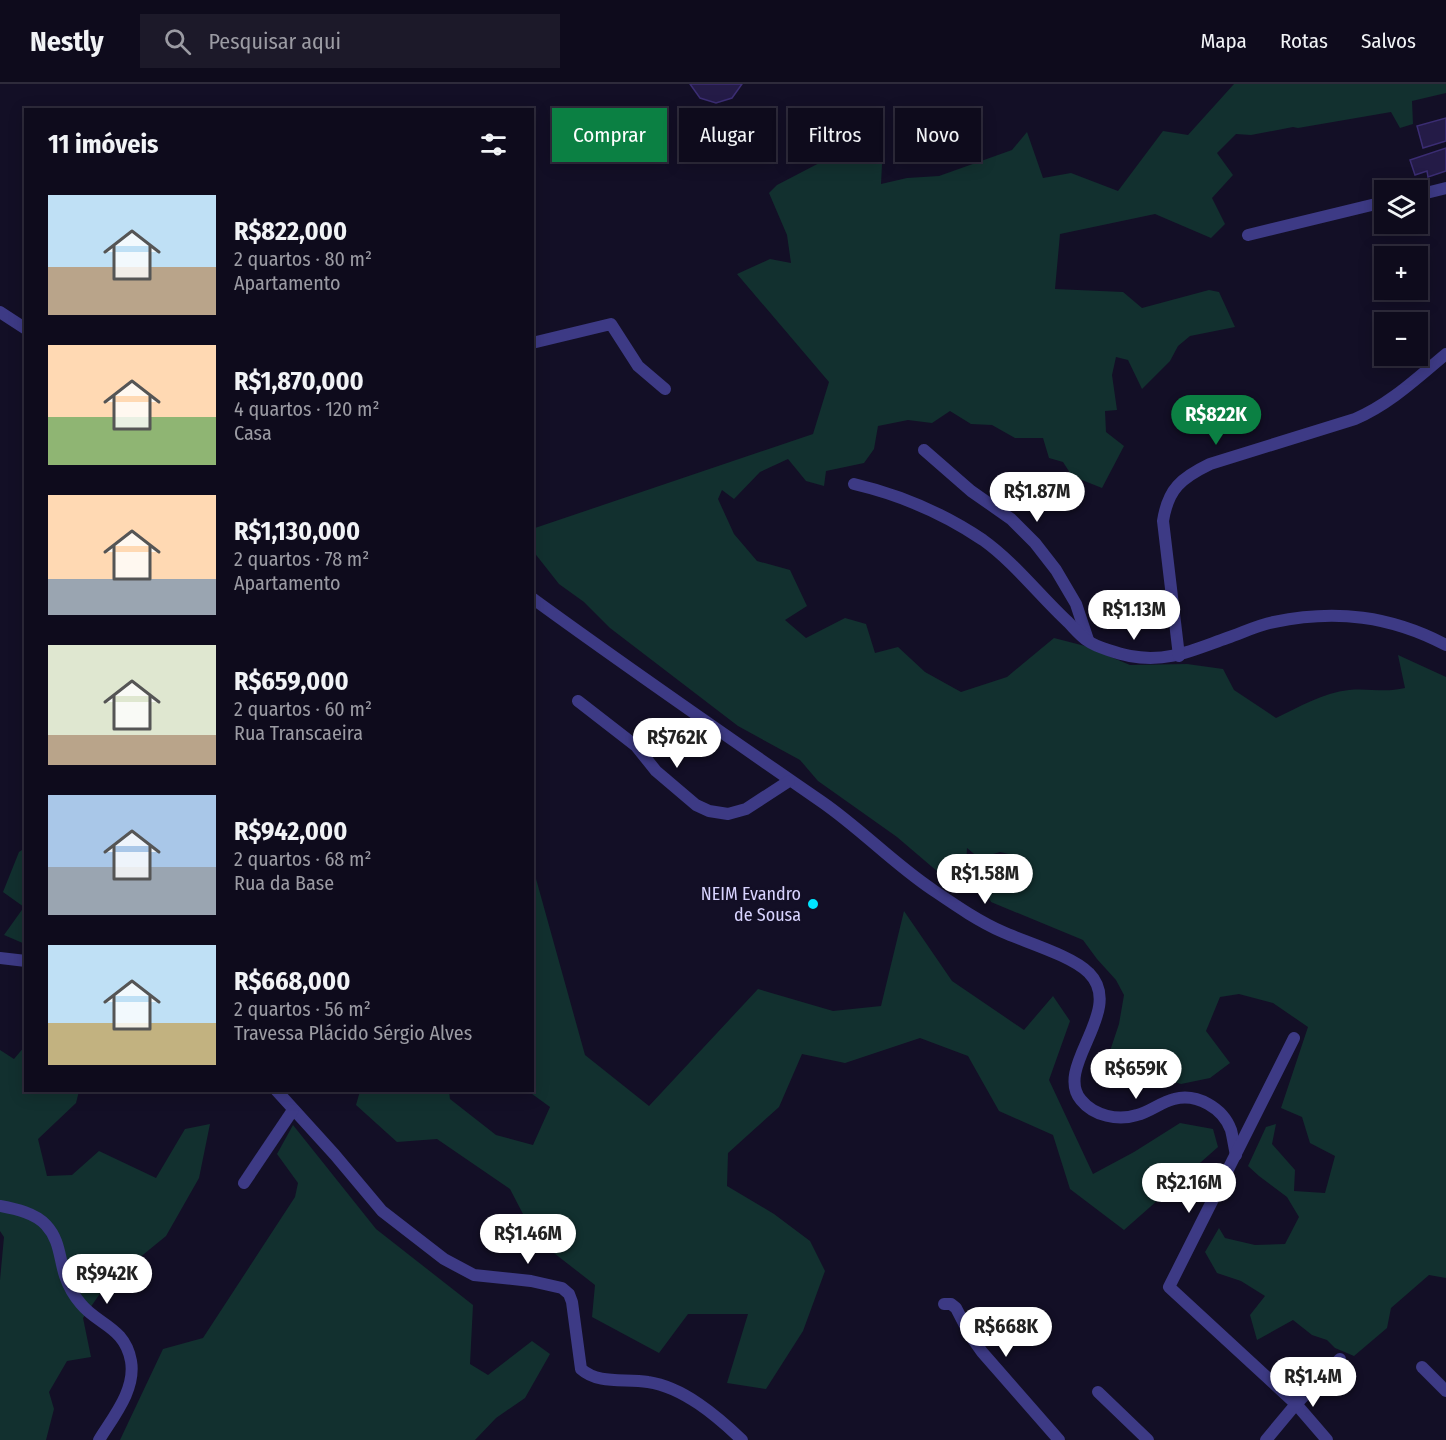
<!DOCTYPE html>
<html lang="pt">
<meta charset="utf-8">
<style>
:root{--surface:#0e0b1c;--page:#1c1929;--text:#f1f3f6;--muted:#9b9ba3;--line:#2e2b3b;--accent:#0b8043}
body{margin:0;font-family:"Fira Sans Condensed",sans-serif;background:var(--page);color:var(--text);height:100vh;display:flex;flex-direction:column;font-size:22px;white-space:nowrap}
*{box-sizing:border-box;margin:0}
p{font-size:20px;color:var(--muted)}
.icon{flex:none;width:33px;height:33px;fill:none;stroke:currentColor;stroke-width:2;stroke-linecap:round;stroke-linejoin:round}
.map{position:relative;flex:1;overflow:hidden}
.panel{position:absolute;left:24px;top:24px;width:510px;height:984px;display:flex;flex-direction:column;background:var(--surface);border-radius:0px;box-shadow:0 3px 15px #0003,0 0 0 2px var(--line)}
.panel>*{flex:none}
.guide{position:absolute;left:552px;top:24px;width:570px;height:54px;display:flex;gap:12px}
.buttons{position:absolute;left:1374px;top:96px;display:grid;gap:12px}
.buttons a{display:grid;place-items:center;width:54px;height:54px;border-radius:0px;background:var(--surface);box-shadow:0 3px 15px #0003,0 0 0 2px var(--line);font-size:30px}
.price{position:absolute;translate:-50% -51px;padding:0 14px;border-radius:21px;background:#fff;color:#222;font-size:20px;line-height:39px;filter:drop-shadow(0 2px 3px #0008)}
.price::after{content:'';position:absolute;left:50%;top:36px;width:18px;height:14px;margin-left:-9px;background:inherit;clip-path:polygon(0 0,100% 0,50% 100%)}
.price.on{background:var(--accent);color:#fff}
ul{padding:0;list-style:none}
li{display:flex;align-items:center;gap:18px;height:150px;padding:0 24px}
li span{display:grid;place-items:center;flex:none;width:168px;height:120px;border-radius:0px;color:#555}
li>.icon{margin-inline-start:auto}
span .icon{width:72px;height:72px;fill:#fffc;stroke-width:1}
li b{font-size:26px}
h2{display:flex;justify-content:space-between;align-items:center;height:72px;padding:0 24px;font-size:26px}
.tag{padding:0 21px;border-radius:0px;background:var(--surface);box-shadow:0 3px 15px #0003,0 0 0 2px var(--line);font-size:21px;line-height:54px}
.tag.on{background:var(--accent);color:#fff}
header{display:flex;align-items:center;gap:36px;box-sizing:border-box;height:84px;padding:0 30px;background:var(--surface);border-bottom:2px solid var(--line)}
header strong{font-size:28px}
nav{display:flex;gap:33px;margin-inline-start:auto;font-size:21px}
.search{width:420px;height:54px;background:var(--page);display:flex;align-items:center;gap:15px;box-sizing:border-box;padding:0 21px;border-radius:0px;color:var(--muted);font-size:22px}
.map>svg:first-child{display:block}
</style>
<header>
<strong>Nestly</strong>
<div class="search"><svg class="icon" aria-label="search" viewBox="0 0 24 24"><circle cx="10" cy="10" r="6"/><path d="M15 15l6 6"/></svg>Pesquisar aqui</div>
<nav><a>Mapa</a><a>Rotas</a><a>Salvos</a></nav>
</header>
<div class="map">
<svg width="1446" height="1356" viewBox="0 0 1446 1356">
<rect width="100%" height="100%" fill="#130f26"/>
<g fill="#12302f">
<path d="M1234,0H1446V9L1412,17L1413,40L1400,44L1391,28L1298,44L1293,43L1251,51L1236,50L1217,69L1233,91L1212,114L1225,140L1211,154L1155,130L1060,150L1055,205L1123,208L1142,224L1209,206L1219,208L1235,243L1190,252L1178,262L1170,277L1142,305L1128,276L1116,273L1112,291L1117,326L1105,327L1106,348L1124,362L1102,404L1072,392L1063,378L1049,374L1043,354H1015L992,341L971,340L950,327L932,339L908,336L878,342L874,365L864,379L826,387L824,402L806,397L788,375L760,388L734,415L722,406L718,415L734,450L757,477L790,486L807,522L785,536L806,554L845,534L866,540L875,569L898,563L925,588L961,608L1007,593L1054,554L1085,562L1130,581L1187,580L1223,585L1234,606L1276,634C1299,623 1323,609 1349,606C1369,604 1385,609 1405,604L1398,571L1446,593V1194L1429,1191L1391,1224L1387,1244L1354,1272L1335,1264L1327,1256L1312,1251L1293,1236L1257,1256L1250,1231L1265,1212L1241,1197L1217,1189L1205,1168L1219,1144L1225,1154L1255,1161L1285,1160L1299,1133L1287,1113L1259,1092L1248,1082L1266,1043L1276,1040L1272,1060L1295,1086L1294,1107L1325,1109L1335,1072L1310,1059L1302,1033L1281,1024L1308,943L1273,919L1239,910L1220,913L1206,947L1230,979L1210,994L1181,1000L1143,988L1123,985L1109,970L1119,940L1124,911L1116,896L1097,875L1083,856L991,818L981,799L983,782L1013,771L1000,768L979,774L967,764L966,780L951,792L938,788L897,753L818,697L800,676L738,642L610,544L584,518L559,500L533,467L532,445L813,350L829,298L737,190L770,175L791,179L787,151L769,109L777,101L825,76L850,53L860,65L883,61L881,100L907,94L939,92L1012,66L1027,48L1043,94L1071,89L1118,107L1163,47L1188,51Z"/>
<polygon points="25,764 25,860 4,851 24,823 3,808 19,768"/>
<polygon points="533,784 585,971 649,1022 758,905 833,927 881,922 904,827 952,897 1024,946 1053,912 1070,937 1049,996 1093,1090 1134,1068 1180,1039 1213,1045 1218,1063 1124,1146 1070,1105 1053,1051 999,1027 968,972 920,954 845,979 802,970 779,1023 728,1069 727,1102 774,1130 810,1157 825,1187 803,1247 766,1305 727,1299 748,1230 688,1230 659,1269 592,1233 595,1201 536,1155 510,1105 437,1055 397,1058 356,1021 360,1007 449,1007 450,1015 496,1051 533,1061 550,1023 528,1007 532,1006"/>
<polygon points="25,962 26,1006 79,1007 76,1019 38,1055 47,1092 72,1091 99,1067 156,1094 185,1045 210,1040 199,1094 166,1152 106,1201 83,1234 91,1273 67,1277 49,1308 54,1325 46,1356 0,1356 0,1196 4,1153 0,1147 0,966 14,975"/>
<polygon points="293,1041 376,1145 473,1221 470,1280 488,1291 532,1257 550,1270 525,1314 496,1334 475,1356 120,1356 163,1265 203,1254 295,1113 298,1099 277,1070"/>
</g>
<g fill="#241b47" stroke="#3b2d73" stroke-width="1.5">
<polygon points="690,0 742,0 732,14 716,19 700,14"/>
<polygon points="1446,34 1446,57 1423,64 1417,42"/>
<polygon points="1446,64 1446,87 1428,93 1427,87 1415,91 1410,76"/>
</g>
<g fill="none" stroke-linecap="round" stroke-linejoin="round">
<g stroke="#3d3a85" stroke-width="12">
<polyline points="1418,111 1446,104"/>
<polyline points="1248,151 1384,118"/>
<polyline points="0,228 26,245"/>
<polyline points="532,259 611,240 638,282 665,305"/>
<polyline points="924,366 971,407 1011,435 1035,459 1056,486 1076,520 1088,556"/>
<path d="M854,400C901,411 943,429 983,456C1015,479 1039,511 1068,538C1074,544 1080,552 1088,557C1096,563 1120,570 1130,572C1167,579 1193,566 1227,554C1242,549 1258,541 1274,538C1336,525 1391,532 1446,561"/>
<path d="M532,514C628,584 725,651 822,718C861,745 894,780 933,806C955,821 978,837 1003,848C1025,858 1073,872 1089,889C1126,926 1053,983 1081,1016C1094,1032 1118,1037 1137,1031C1150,1028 1161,1018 1174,1015C1197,1009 1223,1024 1231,1046C1233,1054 1234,1062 1236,1071"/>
<path d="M1179,572L1163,437C1168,405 1181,394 1210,380L1355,335C1390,320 1417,294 1446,270"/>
<polyline points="578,617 636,662 656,687 696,721 709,727 728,730 746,725 789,697"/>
<polyline points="0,874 26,877"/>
<polyline points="1294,954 1169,1203 1296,1320 1327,1356"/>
<path d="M276,1006L335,1071L382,1127L444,1175L474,1191L531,1197L562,1204L569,1210L572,1218L581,1285C599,1301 625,1294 648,1298C683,1303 717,1332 742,1356"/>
<polyline points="244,1099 293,1026"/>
<path d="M0,1122C16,1125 35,1129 46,1141C60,1156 59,1173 65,1192C68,1201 74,1212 81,1220C98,1241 125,1243 131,1277C136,1306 113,1333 99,1356"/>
<polyline points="944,1220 951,1220 956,1224 970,1251 982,1268 1059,1356"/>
<polyline points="1422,1283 1446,1307"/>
<polyline points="1098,1308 1148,1356"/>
<polyline points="1266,1356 1296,1320 1340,1275"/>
</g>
</g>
<circle fill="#00e5ff" stroke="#130f26" stroke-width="2" cx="813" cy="820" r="6"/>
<g text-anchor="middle" stroke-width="4.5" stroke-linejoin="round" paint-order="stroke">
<g font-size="18" fill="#d9d4ff" stroke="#130f26" text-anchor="end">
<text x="801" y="816">NEIM Evandro<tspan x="801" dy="21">de Sousa</tspan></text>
</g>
</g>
</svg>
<div class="buttons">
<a><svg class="icon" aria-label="layers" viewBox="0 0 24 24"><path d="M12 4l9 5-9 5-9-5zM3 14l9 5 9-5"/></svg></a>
<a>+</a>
<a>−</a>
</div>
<b class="price on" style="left:1216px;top:362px">R$822K</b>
<b class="price" style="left:1037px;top:439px">R$1.87M</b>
<b class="price" style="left:1134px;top:557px">R$1.13M</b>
<b class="price" style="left:677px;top:685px">R$762K</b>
<b class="price" style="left:985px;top:821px">R$1.58M</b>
<b class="price" style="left:1136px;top:1016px">R$659K</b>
<b class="price" style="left:1189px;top:1130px">R$2.16M</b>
<b class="price" style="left:528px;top:1181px">R$1.46M</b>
<b class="price" style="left:107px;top:1221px">R$942K</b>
<b class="price" style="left:1006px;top:1274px">R$668K</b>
<b class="price" style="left:1313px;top:1324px">R$1.4M</b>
<div class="guide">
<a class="tag on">Comprar</a>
<a class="tag">Alugar</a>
<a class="tag">Filtros</a>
<a class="tag">Novo</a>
</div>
<section class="panel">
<h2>11 imóveis<svg class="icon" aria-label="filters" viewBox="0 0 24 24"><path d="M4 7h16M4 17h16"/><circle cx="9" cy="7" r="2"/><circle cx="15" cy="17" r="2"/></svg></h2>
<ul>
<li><span style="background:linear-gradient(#bfe0f5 60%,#b9a48a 0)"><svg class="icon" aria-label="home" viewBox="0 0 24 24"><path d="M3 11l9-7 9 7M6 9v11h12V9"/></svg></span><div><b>R$822,000</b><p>2 quartos · 80 m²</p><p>Apartamento</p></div></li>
<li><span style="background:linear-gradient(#ffd9b3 60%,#8fb573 0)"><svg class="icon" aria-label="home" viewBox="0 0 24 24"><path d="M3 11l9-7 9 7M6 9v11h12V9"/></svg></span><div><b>R$1,870,000</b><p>4 quartos · 120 m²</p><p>Casa</p></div></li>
<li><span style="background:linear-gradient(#ffd9b3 70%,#9aa5b1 0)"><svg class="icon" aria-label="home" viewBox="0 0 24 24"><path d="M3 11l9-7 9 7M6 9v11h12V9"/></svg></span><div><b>R$1,130,000</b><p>2 quartos · 78 m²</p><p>Apartamento</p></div></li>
<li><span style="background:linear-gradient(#dfe7d0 75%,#b9a48a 0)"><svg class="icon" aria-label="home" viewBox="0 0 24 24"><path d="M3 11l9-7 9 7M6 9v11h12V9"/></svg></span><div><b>R$659,000</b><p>2 quartos · 60 m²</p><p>Rua Transcaeira</p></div></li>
<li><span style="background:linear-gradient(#a9c7e8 60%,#9aa5b1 0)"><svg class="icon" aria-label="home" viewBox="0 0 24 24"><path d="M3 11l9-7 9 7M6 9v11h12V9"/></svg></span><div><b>R$942,000</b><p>2 quartos · 68 m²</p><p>Rua da Base</p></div></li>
<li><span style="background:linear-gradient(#bfe0f5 65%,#c2b280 0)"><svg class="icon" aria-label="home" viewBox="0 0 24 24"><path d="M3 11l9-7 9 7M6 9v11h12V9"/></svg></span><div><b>R$668,000</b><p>2 quartos · 56 m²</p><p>Travessa Plácido Sérgio Alves</p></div></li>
</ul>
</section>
</div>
